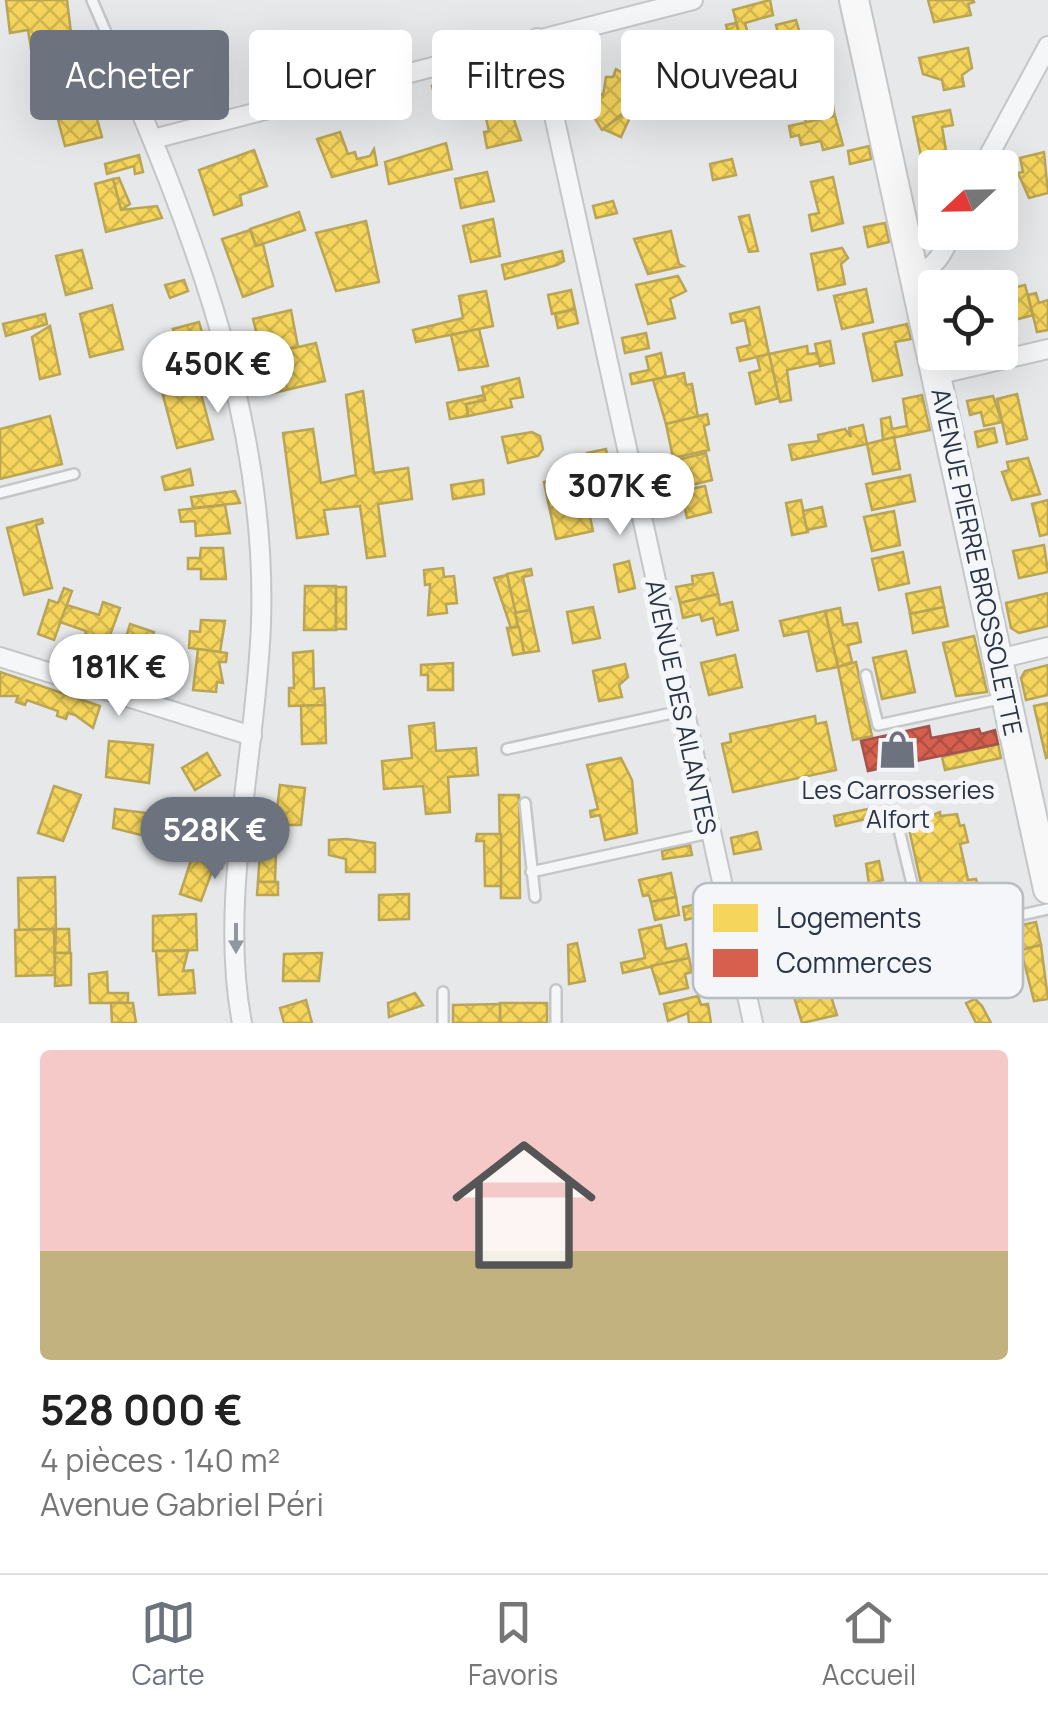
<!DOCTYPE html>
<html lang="fr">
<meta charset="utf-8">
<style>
:root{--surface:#fff;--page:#f6f6f6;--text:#222;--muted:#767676;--line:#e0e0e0;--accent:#6c737f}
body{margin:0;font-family:Manrope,sans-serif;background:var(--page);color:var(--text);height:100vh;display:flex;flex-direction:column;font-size:38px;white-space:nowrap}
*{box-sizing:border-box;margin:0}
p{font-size:32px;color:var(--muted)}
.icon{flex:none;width:55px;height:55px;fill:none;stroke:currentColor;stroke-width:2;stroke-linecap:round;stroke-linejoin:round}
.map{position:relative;height:1023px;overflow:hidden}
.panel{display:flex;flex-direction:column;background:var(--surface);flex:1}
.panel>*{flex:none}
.top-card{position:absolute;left:30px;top:30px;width:990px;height:90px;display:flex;gap:20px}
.needle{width:65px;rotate:248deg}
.buttons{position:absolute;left:918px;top:150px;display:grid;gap:20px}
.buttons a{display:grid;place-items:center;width:100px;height:100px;border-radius:10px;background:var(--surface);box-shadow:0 10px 40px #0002;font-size:50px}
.price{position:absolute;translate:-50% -85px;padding:0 22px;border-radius:35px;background:#fff;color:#222;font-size:32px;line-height:65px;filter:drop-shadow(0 2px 5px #0008)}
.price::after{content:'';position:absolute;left:50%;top:60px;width:30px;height:22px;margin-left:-15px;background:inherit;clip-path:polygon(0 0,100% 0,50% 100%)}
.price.active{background:var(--accent);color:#fff}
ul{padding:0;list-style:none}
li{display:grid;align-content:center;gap:20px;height:530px;padding:0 40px}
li+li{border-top:2px solid var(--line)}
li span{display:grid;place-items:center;height:310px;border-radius:10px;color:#555}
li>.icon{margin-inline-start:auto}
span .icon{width:180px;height:180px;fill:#fffc;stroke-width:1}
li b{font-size:42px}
.tag{padding:0 35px;border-radius:10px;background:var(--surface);box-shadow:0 10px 40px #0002;font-size:35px;line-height:90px}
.tag.active{background:var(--accent);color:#fff}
.tabs{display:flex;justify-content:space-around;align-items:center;height:140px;border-top:2px solid var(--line);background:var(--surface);font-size:28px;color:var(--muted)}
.tabs a{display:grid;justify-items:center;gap:5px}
.tabs .active{color:var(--accent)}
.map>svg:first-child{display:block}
</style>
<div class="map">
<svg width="1048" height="1023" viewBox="0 0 1048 1023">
<defs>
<pattern id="homes-cross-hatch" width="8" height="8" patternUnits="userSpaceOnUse" patternTransform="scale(2.5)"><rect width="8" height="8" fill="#f6d55c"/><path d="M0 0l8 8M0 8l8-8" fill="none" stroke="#d3b751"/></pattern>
<pattern id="shops-cross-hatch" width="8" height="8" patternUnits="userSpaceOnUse" patternTransform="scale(2.5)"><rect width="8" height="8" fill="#d6604d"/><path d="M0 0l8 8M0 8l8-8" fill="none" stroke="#ae5042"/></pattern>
</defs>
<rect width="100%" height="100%" fill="#e6e8ea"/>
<g fill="url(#homes-cross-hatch)" stroke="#b9a555" stroke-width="2.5">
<polygon points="6,0 67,0 73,49 32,55 28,30 10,33"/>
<polygon points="770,0 773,15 745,23 748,34 740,36 733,10"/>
<polygon points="928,0 973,0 974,2 968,4 971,15 934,22"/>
<polygon points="796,20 803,44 782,49 776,25"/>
<polygon points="736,23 747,63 745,70 736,73 726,25"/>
<polygon points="813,41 812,62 798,66 803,89 793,91 782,49"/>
<polygon points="968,48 972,68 962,75 964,86 944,90 942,80 923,74 919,58"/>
<polygon points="630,61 651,90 602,130 592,114 585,110 598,91 603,96 606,77 613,77 616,69 621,72"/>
<polygon points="708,65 716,98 707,101 699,68"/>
<polygon points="699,66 706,94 680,101 672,73"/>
<polygon points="448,82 455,110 439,113 432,86"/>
<polygon points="829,83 835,117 806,123 799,90"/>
<polygon points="752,84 756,100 738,105 733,89"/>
<polygon points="733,89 738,105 720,110 715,94"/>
<polygon points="90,93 102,137 65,146 53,101"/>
<polygon points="506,96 521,140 487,148 484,132 489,131 482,102"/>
<polygon points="636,104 621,137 603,129 624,114"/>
<polygon points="950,110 953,125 942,127 946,150 921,156 913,117"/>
<polygon points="835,116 843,145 823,150 821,141 801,145 799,135 791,137 789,126"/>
<polygon points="340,132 348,154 355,152 357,159 370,156 374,149 377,165 332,177 317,139"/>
<polygon points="446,143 452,169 389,184 385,162"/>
<polygon points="869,146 871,159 850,164 848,151"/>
<polygon points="254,150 267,186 240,195 242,205 214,215 199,170"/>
<polygon points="1044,152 1048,193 1029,198 1018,173 1023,172 1020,158"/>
<polygon points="139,155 143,172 135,174 134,166 107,174 105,164"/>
<polygon points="732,159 736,175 713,180 710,164"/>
<polygon points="487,172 494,201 461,208 455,179"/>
<polygon points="833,177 843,223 812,231 809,215 819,213 811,182"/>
<polygon points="119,178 130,204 121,210 113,179"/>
<polygon points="113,179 121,210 157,206 162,218 106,232 95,184"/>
<polygon points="613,201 617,213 596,218 593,206"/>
<polygon points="299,212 305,230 256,246 250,229"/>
<polygon points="749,215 758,251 749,252 739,217"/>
<polygon points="493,219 500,256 471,262 463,226"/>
<polygon points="366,221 379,282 336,291 316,233"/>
<polygon points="885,223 889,242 868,247 864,227"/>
<polygon points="250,230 256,246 263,244 273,286 243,297 222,239"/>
<polygon points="671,231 679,264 683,266 648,274 634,239"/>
<polygon points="842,248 848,258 841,264 845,284 818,290 811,254"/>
<polygon points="82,250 92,288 66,295 56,256"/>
<polygon points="562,251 564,261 557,265 505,279 502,265"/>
<polygon points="678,276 686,291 670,299 675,318 648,324 636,285"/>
<polygon points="184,280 188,291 170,298 165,285"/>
<polygon points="1025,285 1033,315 1000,324 1000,291"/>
<polygon points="866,289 873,322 842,329 834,296"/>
<polygon points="571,290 575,309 552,314 548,295"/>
<polygon points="486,291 493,326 416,342 413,330 463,318 459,296"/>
<polygon points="1036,293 1039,303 1048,300 1048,330 1037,332 1028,295"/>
<polygon points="112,305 123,349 90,357 80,314"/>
<polygon points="759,307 769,354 740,361 737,348 750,345 745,320 732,323 730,314"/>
<polygon points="575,309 578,323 558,328 555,314"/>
<polygon points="291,310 298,347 262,355 253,319"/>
<polygon points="45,314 47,324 6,336 3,324"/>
<polygon points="199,322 203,336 177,343 173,329"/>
<polygon points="907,324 911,339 895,342 902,375 873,381 863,334"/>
<polygon points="50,326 60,374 40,379 32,337"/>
<polygon points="479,329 488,366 459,370 451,335"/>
<polygon points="646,333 649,348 625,353 622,338"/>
<polygon points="830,341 834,363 820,366 815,344"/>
<polygon points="316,343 325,381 273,393 263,355"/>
<polygon points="807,346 808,354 817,353 820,363 787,370 791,400 780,402 769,354"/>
<polygon points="661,353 666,377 632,384 630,374 649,370 646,357"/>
<polygon points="769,354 779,398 756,404 749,373 760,370 757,357"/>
<polygon points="193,363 213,439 177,448 157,373"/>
<polygon points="684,373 686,385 692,384 698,417 666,424 653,380"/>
<polygon points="519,378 523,397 510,399 512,407 468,416 466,404 485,400 482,387"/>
<polygon points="363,391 374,473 408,468 412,499 378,504 385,556 367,558 360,506 324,510 328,534 297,538 283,433 313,429 321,483 356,475 346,395"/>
<polygon points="1017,394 1027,439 1007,444 997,399"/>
<polygon points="484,395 485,400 466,404 468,416 450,419 447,403"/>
<polygon points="922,395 930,430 883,440 881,419 890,417 892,429 907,426 903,399"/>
<polygon points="993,396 1002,422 984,426 981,412 970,415 967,401"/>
<polygon points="707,414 709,424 704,426 709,450 673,458 666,424"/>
<polygon points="50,416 62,464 0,479 0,429"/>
<polygon points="863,425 867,444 792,460 789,445 819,441 818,435 845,429 851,437 849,428"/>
<polygon points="994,428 997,442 978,447 975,432"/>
<polygon points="532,432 540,436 543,449 538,456 508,463 502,437"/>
<polygon points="894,437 900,469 873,474 867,444"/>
<polygon points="606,449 608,462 590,466 587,453"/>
<polygon points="706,453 712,480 688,486 681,459"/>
<polygon points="1028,458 1040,494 1012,500 1002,472 1009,470 1007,462"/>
<polygon points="190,469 193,485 165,490 162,477"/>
<polygon points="581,474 593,531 556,539 544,482"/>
<polygon points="910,475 915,501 872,510 866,484"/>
<polygon points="483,480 484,494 453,499 451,485"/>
<polygon points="705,486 711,512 687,518 681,491"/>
<polygon points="235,491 240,503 193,508 191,497"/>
<polygon points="801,500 808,532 792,535 786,503"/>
<polygon points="1048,500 1048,534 1040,536 1032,504"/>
<polygon points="225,505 230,533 196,536 195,521 181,522 179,510"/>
<polygon points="822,507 826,526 807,530 803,511"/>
<polygon points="894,511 900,545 872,551 864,517"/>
<polygon points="42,519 43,523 36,525 52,588 24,595 7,528"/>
<polygon points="1044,545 1048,572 1019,578 1013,551"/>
<polygon points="201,548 223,548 226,579 201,579 201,569 188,569 188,558 200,558"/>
<polygon points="903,552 909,583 879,590 872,559"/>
<polygon points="629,561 635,588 619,592 614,565"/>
<polygon points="443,568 444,577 454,576 457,603 446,604 447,613 428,615 430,584 425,585 424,570"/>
<polygon points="531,569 532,575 523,577 530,610 515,613 507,574"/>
<polygon points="713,573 718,594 680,603 676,587 693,584 692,576"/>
<polygon points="507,575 519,627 511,628 494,578"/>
<polygon points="305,586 336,586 336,630 304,630"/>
<rect x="336" y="587" width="10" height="42"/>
<polygon points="940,587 944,607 910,614 906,594"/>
<polygon points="64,588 72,591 54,640 38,634 49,600 58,603"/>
<polygon points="1048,593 1048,626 1019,633 1011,628 1006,603"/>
<polygon points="718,594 720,605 732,602 738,630 717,635 713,618 702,621 700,614 683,618 680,603"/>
<polygon points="103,602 120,608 109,638 85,635 86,631 60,622 67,605 99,615"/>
<polygon points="593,607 600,638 573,643 567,612"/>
<polygon points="944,607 948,626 913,633 910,614"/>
<polygon points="840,608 843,625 857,623 861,642 848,645 852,662 838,667 825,611"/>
<polygon points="530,610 539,651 524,653 515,613"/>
<polygon points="825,611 838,667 817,671 808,631 784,636 780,621"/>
<polygon points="201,620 225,621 220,652 189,648 190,631 200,632"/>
<polygon points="130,624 154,632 145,662 121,654"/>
<polygon points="519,627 524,653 513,655 507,628"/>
<polygon points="974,636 987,692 956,696 943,643"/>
<polygon points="198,649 227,653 226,662 219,662 223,683 217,682 216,692 193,690"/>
<polygon points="313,651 314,689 324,688 325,705 289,706 289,688 294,688 293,653"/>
<polygon points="906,651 915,692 882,699 873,658"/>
<polygon points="735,655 742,687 709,695 701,663"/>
<polygon points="856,662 872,736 853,740 838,667"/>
<polygon points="453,663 453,690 428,690 428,675 421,675 421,665"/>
<polygon points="625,664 628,677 619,685 622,697 599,701 593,671"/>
<polygon points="1048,665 1048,695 1026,700 1021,678 1025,671"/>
<polygon points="0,672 100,706 93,728 75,715 68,713 66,719 57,716 58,711 27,700 25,705 16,702 18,696 0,696"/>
<polygon points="1048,703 1048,757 1046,758 1034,706"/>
<polygon points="325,705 326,743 302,744 301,706"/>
<polygon points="815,716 816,724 826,722 836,770 733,792 722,744 731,742 730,734"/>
<polygon points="434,723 436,751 476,748 478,775 448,777 450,812 426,814 423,786 384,789 382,761 412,758 409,726"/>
<polygon points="109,741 153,745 149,783 106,777"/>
<polygon points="998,744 1001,758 945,770 942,757"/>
<polygon points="207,753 220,775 195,790 182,768"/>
<polygon points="621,758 632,780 637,833 605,840 600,815 591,817 590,811 598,809 587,765"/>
<polygon points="280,785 305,788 301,825 275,825"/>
<polygon points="54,786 81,795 63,841 38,833"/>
<polygon points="499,795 519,795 520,898 501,898"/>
<polygon points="115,809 147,813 145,836 113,828"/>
<polygon points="868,809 870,818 836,826 834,816"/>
<polygon points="940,812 940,816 957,814 960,826 964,825 968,842 960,844 968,880 976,879 980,896 976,897 978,910 941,922 940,918 929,920 908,824"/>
<polygon points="202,822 225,825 222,855 200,850"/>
<polygon points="757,832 761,849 734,854 731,838"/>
<polygon points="477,834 501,834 501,886 485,886 484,841 476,841"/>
<polygon points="347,839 375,843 375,872 346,872 346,859 329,855 329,840"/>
<polygon points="690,845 692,855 663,859 662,851"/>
<polygon points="195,848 222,855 222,868 214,866 201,901 180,894"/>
<polygon points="260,850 276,850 275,882 258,882"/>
<polygon points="879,861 883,880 869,884 866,864"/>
<polygon points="671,873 676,897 651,902 649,895 643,896 639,880"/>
<polygon points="55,877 56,929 19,930 18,878"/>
<polygon points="258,882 278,882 278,895 257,895"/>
<polygon points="409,894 409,919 379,920 379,895"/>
<polygon points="676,897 679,915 655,920 651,902"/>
<polygon points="703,903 705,915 685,920 683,907"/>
<polygon points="196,914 197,950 153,951 153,916"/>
<polygon points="1036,922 1041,945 987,958 979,934"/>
<polygon points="661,925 666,949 686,944 689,958 623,973 621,963 645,958 639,930"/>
<polygon points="54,929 55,975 16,976 15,930"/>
<polygon points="56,929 69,929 70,953 55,953"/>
<polygon points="577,943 585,981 569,984 568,945"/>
<polygon points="1041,945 1048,999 1034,1001 1021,950"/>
<polygon points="156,951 188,951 183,971 193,970 195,993 159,995"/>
<polygon points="55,953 71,953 71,985 55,986"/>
<polygon points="322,953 319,981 283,981 284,954"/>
<polygon points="689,958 692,972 685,974 688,988 660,994 651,966"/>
<polygon points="107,972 108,993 128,993 128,1003 90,1003 89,974"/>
<polygon points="828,987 837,1015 802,1023 794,997"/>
<polygon points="415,993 423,1005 389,1017 388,1003"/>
<polygon points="698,996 701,1005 708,1004 711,1023 689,1023 688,1013 668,1021 664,1004"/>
<polygon points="975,999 982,1006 991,1023 976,1023 966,1003"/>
<polygon points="306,1000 312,1023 284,1023 280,1008"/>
<polygon points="111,1003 133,1003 136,1023 112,1023"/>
<rect x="500" y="1003" width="47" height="20"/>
<polygon points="500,1004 500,1023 453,1023 453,1005"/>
</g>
<polygon fill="url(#shops-cross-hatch)" stroke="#a3534b" stroke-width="2.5" points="929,726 931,738 979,729 981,734 995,730 998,744 868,771 861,741"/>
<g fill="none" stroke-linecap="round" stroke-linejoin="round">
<defs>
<g id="lane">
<polyline points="92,0 118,60"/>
<polyline points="0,493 74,474"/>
<polyline points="866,675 878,725 1004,698"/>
<polyline points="507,749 681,711"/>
<polyline points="525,803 535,897"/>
<polyline points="896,817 923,930 931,935 1048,909"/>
<polyline points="531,872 709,833"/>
<polyline points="556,990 556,1023"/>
<polyline points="443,992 443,1023"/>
</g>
<g id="street">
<polyline points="537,38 753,1023"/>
<path d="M138,105C207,268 267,444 261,623C257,749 218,900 242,1023"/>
<polyline points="153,139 693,0"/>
<polyline points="982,168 1048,46"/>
<path d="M915,275C937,266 943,254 952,232"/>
<polyline points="936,375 1048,349"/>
<polyline points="0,657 252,736"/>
<polyline points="998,659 1048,647"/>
</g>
<polyline id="secondary" points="854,0 1048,889"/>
</defs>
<use href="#lane" stroke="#c4c6c8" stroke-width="14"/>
<use href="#street" stroke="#c4c6c8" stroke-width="22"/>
<use href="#secondary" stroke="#c4c6c8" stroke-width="32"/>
<use href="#lane" stroke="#f5f6f7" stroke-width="9"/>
<use href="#street" stroke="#f5f6f7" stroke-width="18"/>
<use href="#secondary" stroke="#f8f8f8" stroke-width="28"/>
</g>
<defs><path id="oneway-solid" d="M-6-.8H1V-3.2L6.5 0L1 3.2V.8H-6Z" transform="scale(2.5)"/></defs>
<use fill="#90959e" href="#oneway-solid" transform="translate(236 938) rotate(90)"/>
<defs>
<symbol id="shop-bare" viewBox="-9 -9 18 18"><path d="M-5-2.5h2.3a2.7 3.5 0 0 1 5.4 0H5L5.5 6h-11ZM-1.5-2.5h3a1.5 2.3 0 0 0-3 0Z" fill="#6c737f" stroke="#f4f6f9" stroke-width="2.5" paint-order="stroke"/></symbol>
</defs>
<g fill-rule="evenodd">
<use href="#shop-bare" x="870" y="722" width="55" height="55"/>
</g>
<g text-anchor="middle" stroke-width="10" stroke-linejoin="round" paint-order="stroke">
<g font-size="25" fill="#2b3445" stroke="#f4f6f9">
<text transform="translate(977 562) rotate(78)" y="9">AVENUE PIERRE BROSSOLETTE</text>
<text transform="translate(681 707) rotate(78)" y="9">AVENUE DES AILANTES</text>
</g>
<g font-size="25" fill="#2b3445" stroke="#f4f6f9">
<text x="898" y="799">Les Carrosseries<tspan x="898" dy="29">Alfort</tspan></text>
</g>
</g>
<rect x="693" y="883" width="330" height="115" rx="15" fill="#f4f6f9" stroke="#b8bcc3" stroke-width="2.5"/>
<rect x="713" y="904" width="45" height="28" fill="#f6d55c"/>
<rect x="713" y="949" width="45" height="28" fill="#d6604d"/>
<g font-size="28" fill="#2b3445">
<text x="776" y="928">Logements</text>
<text x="776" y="973">Commerces</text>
</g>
</svg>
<div class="buttons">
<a><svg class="needle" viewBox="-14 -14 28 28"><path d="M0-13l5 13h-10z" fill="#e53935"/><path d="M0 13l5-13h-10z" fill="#767676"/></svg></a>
<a><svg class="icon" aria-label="locate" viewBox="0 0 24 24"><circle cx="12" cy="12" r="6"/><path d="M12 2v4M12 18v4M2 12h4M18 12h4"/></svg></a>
</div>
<b class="price" style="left:218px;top:416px">450K €</b>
<b class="price" style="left:620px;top:538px">307K €</b>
<b class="price" style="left:119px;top:719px">181K €</b>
<b class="price active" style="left:215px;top:882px">528K €</b>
<div class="top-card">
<a class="tag active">Acheter</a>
<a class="tag">Louer</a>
<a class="tag">Filtres</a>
<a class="tag">Nouveau</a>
</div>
</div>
<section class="panel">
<ul>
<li><span style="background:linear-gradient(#f6c9c9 65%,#c2b280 0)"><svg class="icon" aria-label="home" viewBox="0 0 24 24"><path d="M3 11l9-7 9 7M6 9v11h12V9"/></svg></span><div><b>528 000 €</b><p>4 pièces · 140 m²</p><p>Avenue Gabriel Péri</p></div></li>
</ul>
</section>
<nav class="tabs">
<a class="active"><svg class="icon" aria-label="map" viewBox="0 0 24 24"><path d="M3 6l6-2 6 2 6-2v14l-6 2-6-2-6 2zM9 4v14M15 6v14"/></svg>Carte</a>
<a><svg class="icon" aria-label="saved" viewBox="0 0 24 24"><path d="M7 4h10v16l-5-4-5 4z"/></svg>Favoris</a>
<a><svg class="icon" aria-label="home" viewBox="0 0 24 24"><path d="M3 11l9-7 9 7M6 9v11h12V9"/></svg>Accueil</a>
</nav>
